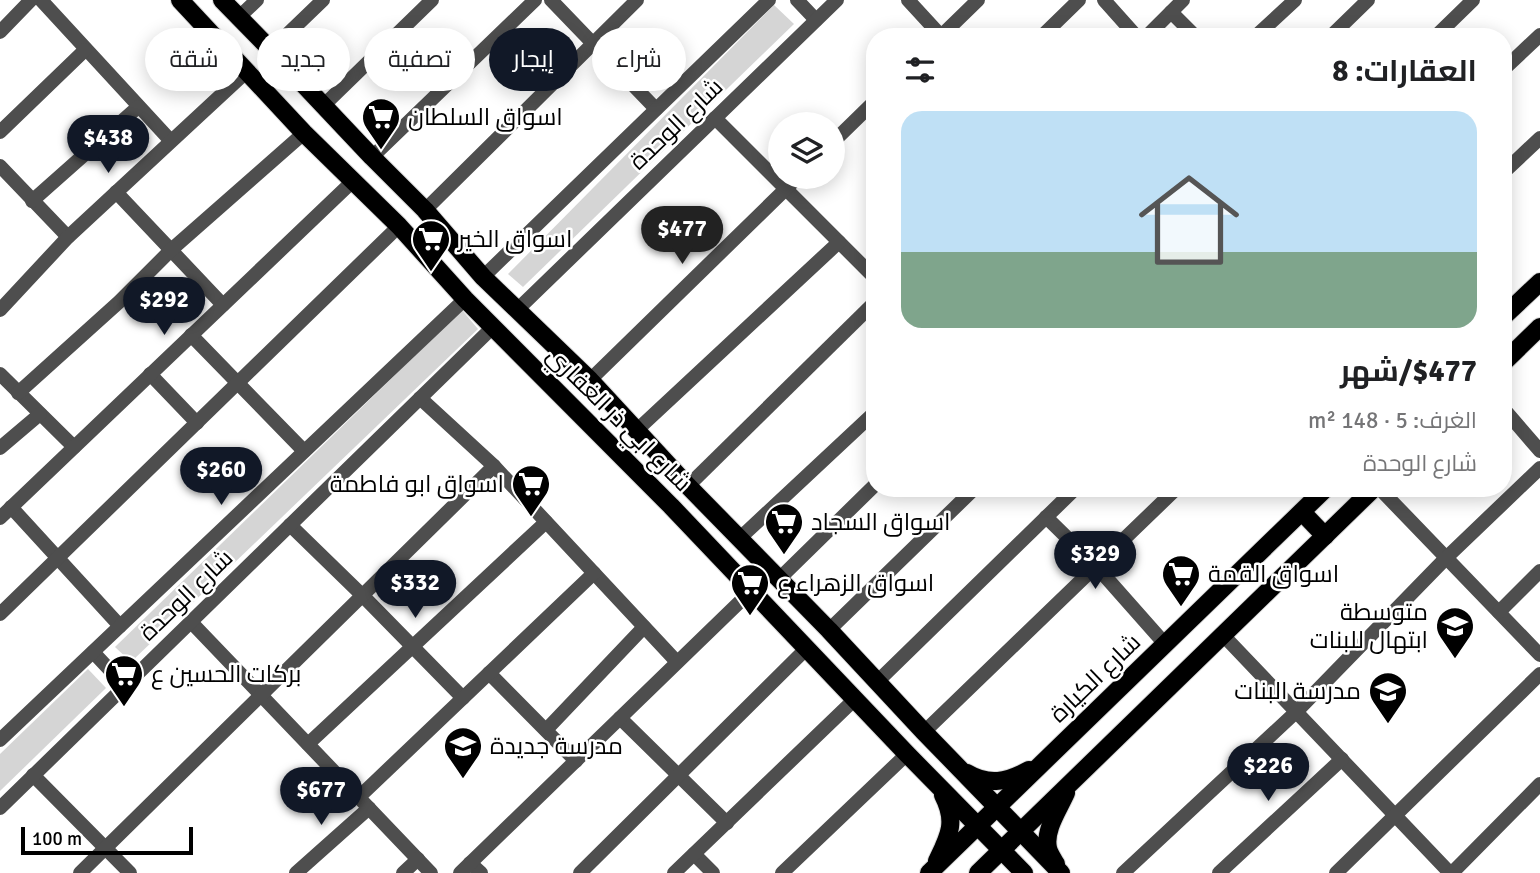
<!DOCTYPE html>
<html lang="ar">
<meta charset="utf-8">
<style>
:root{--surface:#fff;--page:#f2f2f2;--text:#202124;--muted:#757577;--line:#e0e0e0;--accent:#111827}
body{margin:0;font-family:Signika,Cairo,sans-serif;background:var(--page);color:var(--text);direction:rtl;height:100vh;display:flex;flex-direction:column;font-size:26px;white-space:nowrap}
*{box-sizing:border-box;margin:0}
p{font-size:23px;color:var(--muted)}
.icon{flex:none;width:38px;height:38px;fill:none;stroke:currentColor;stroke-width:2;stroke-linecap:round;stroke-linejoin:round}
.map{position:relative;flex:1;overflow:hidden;direction:ltr}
.sheet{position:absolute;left:866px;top:28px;width:646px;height:469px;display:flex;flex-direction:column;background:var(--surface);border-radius:28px;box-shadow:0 4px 18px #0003;direction:rtl}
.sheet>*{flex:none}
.banner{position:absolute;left:21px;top:28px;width:665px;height:63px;direction:rtl;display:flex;gap:14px}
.fabs{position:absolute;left:768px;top:112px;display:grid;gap:14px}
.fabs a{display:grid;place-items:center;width:77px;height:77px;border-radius:50%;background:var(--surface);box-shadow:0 4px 18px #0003;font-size:35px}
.scale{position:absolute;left:21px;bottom:18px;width:172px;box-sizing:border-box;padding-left:7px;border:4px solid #000;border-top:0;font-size:19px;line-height:24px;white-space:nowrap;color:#000;-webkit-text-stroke:5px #fff;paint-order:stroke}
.price{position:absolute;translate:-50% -60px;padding:0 16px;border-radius:24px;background:var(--accent);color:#fff;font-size:23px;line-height:46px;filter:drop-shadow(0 2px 4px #0008)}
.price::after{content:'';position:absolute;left:50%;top:42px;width:21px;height:16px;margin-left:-10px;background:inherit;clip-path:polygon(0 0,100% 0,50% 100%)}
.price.active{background:#222;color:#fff}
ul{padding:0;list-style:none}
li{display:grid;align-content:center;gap:14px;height:371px;padding:0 35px}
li+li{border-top:2px solid var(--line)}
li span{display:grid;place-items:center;height:217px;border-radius:21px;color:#555}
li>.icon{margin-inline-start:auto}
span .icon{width:126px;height:126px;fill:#fffc;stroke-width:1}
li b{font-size:30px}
h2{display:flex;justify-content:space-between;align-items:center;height:84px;padding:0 35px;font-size:30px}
.tag{padding:0 24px;border-radius:32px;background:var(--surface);box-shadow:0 4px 18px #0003;font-size:24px;line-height:63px}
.tag.active{background:var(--accent);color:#fff}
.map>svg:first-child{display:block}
</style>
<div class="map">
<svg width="1540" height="873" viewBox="0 0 1540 873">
<rect width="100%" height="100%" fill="#fff"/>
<g fill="#d5d5d5">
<polygon points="774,5 794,24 523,287 508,274"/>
<polygon points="462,310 478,329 131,662 115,647"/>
<polygon points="88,669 106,688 0,791 0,754"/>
</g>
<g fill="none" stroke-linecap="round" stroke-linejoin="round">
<defs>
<g id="major">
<polyline points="180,0 304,133 399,226 465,299 671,506 907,754 1024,873"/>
<polyline points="222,0 271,50 372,157 425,210 483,277 590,380 688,486 829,630 924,732 1061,873"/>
<polyline points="1503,317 1540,282"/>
<polyline points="1503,363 1540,327"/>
<polyline points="1302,512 1325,536"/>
<path d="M967,773C989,786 1007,782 1029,770"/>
<path d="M937,861C949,836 957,822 943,795"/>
<path d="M1056,864C1053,859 1049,853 1048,848C1044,830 1059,809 1066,793"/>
<polyline points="929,873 1326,488"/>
<polyline points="978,873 1374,488"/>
</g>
</defs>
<use href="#major" stroke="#dbdbdb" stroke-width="20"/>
<g stroke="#4e4e4e" stroke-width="14">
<polyline points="41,0 170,140"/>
<polyline points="551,0 656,109"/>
<polyline points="797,0 816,20"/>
<polyline points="908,0 942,37"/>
<polyline points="1104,0 1137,37"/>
<polyline points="1171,12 1196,37"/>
<polyline points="239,17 257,0"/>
<polyline points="0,32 31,0"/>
<polyline points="940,37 978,0"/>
<polyline points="1041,37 1079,0"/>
<polyline points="1146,37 1183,0"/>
<polyline points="1255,37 1295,0"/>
<polyline points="1330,37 1368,0"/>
<polyline points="1435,37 1473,0"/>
<polyline points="271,50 323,0"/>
<polyline points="1503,70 1540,35"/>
<polyline points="323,106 432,0"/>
<polyline points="715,118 875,278"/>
<polyline points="0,132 85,50"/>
<polyline points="833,142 875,101"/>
<polyline points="372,157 535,0"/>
<polyline points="0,166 68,237"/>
<polyline points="1503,173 1540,138"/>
<polyline points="116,192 223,305"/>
<polyline points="32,201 138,107"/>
<polyline points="425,210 637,0"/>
<polyline points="483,277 769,0"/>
<polyline points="0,310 68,237 246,72"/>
<polyline points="517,310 837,0"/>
<polyline points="191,335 304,451"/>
<polyline points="0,374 74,447"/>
<polyline points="150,374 197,423"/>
<polyline points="590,380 798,177"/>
<polyline points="18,393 119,302 171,250 304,133"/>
<polyline points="420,398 494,466 677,662"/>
<polyline points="1503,408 1540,451"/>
<polyline points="637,430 839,242"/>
<polyline points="0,448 40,414"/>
<polyline points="688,486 875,302"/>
<polyline points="1379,488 1540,655"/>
<polyline points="11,507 120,626"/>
<polyline points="1046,517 1096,566 1165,644"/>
<polyline points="0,518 353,181"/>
<polyline points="290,525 363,596 463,698"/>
<polyline points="740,538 875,412"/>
<polyline points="779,579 875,485"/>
<polyline points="1499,612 1540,571"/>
<polyline points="0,614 399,226"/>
<polyline points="191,622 431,873"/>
<polyline points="829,630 975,488"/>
<polyline points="1223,635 1450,873"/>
<polyline points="93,652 125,686"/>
<polyline points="489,673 576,761"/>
<polyline points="877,682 1076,488"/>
<polyline points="620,718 727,823"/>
<polyline points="546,730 644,627"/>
<polyline points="924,732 1177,488"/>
<polyline points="0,740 465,299"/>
<polyline points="308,744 546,522"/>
<polyline points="33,775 130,873"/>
<polyline points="359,797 594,573"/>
<polyline points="0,808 493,327"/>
<polyline points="694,854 713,873"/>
<polyline points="470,863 481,873"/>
<polyline points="80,873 494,466"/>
<polyline points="296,873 369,808"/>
<polyline points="403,873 418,859"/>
<polyline points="460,873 751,591"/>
<polyline points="580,873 807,648"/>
<polyline points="674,873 855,699"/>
<polyline points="782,873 907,754"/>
<polyline points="1123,873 1296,712 1446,558 1540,468"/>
<polyline points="1219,873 1342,759"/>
<polyline points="1336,873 1540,674"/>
<polyline points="1452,873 1540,784"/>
</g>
<use href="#major" stroke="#000" stroke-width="18"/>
</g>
<defs>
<symbol id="supermarket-pin" viewBox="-11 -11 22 30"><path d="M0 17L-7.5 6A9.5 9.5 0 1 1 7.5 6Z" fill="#000" stroke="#fff"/><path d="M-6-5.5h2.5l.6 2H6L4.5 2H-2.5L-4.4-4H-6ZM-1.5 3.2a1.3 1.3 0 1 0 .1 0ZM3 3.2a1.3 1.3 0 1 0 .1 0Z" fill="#fff"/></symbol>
<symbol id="school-pin" viewBox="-11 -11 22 30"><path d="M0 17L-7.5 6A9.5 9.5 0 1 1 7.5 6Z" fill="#000" stroke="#fff"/><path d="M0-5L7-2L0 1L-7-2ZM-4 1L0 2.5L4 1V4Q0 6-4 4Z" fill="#fff"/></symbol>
</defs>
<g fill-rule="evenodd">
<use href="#supermarket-pin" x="359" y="95" width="44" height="60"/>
<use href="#supermarket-pin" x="409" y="217" width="44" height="60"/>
<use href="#supermarket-pin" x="509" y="462" width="44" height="60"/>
<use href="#supermarket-pin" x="762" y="500" width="44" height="60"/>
<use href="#supermarket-pin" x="1159" y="552" width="44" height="60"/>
<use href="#supermarket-pin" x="728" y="561" width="44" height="60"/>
<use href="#school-pin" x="1433" y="604" width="44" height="60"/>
<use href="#supermarket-pin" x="102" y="652" width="44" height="60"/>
<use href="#school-pin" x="1366" y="669" width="44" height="60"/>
<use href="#school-pin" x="441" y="724" width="44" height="60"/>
</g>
<g text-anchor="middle" stroke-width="5" stroke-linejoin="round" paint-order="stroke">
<g font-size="24" fill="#000" stroke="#fff" text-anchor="start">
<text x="408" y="125">اسواق السلطان</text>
<text x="458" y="247">اسواق الخير</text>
<text x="504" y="492" text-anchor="end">اسواق ابو فاطمة</text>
<text x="811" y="530">اسواق السجاد</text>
<text x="1208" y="582">اسواق القمة</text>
<text x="777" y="591">اسواق الزهراء ع</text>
<text x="1428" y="620" text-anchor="end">متوسطة<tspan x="1428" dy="28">ابتهال للبنات</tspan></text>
<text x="151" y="682">بركات الحسين ع</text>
<text x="1361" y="699" text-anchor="end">مدرسة البنات</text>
<text x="490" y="754">مدرسة جديدة</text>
</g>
<g font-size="24" fill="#000" stroke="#fff">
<text transform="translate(676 124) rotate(-44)" y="8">شارع الوحدة</text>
<text transform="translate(619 419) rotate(45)" y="8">شارع ابي ذر الغفاري</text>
<text transform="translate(186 595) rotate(-44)" y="8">شارع الوحدة</text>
<text transform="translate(1095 678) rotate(-44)" y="8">شارع الكيارة</text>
</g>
</g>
</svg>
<div class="fabs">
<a><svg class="icon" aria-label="layers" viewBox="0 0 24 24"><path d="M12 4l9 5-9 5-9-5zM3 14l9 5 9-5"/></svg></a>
</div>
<div class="scale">100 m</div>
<b class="price" style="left:108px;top:175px">$438</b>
<b class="price active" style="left:682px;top:266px">$477</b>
<b class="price" style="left:164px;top:337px">$292</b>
<b class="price" style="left:221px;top:507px">$260</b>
<b class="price" style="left:1095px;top:591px">$329</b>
<b class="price" style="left:415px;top:620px">$332</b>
<b class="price" style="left:1268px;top:803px">$226</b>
<b class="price" style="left:321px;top:827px">$677</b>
<div class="banner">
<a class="tag">شراء</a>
<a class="tag active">إيجار</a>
<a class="tag">تصفية</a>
<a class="tag">جديد</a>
<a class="tag">شقة</a>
</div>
<section class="sheet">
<h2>العقارات: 8<svg class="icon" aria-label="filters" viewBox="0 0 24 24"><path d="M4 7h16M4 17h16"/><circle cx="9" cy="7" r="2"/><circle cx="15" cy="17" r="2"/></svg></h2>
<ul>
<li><span style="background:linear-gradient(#bfe0f5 65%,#7fa58c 0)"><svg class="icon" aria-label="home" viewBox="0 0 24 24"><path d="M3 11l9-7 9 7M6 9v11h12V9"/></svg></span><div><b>$477/شهر</b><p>الغرف: 5 · 148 m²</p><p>شارع الوحدة</p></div></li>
</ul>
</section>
</div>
